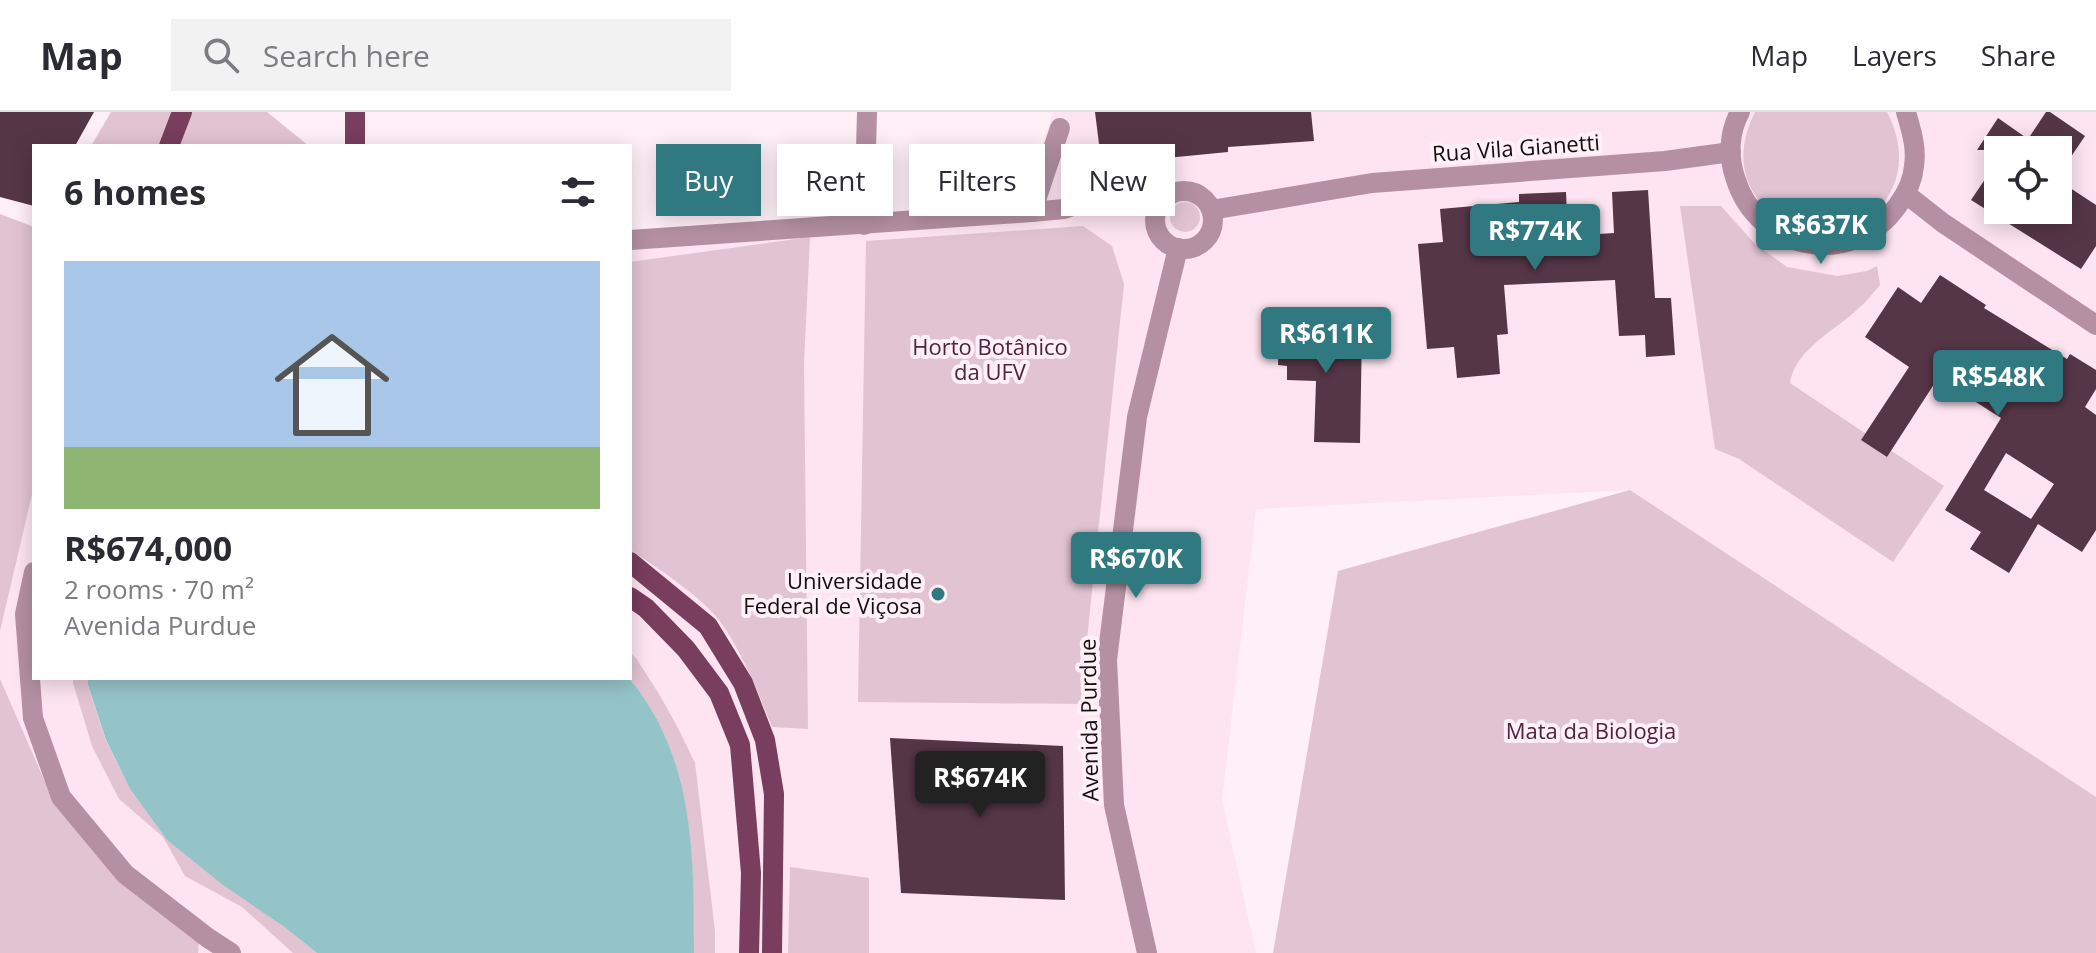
<!DOCTYPE html>
<meta charset="utf-8">
<style>
:root{--surface:#fff;--page:#f2f2f3;--text:#2b2b33;--muted:#7c7c81;--line:#e1e1e2;--accent:#307980}
body{margin:0;font-family:"Open Sans",sans-serif;background:var(--page);color:var(--text);height:100vh;display:flex;flex-direction:column;font-size:30px;white-space:nowrap}
*{box-sizing:border-box;margin:0}
p{font-size:26px;color:var(--muted)}
.icon{flex:none;width:44px;height:44px;fill:none;stroke:currentColor;stroke-width:2;stroke-linecap:round;stroke-linejoin:round}
.map{position:relative;flex:1;overflow:hidden}
.details{position:absolute;left:32px;top:32px;width:600px;height:536px;display:flex;flex-direction:column;background:var(--surface);border-radius:0px;box-shadow:0 4px 20px #0003}
.details>*{flex:none}
.guide{position:absolute;left:656px;top:32px;width:760px;height:72px;display:flex;gap:16px}
.tools{position:absolute;left:1984px;top:24px;display:grid;gap:16px}
.tools a{display:grid;place-items:center;width:88px;height:88px;border-radius:0px;background:var(--surface);box-shadow:0 4px 20px #0003;font-size:40px}
.price{position:absolute;translate:-50% -68px;padding:0 18px;border-radius:8px;background:var(--accent);color:#fff;font-size:26px;line-height:52px;filter:drop-shadow(0 2px 4px #0008)}
.price::after{content:'';position:absolute;left:50%;top:48px;width:24px;height:18px;margin-left:-12px;background:inherit;clip-path:polygon(0 0,100% 0,50% 100%)}
.price.on{background:#222;color:#fff}
ul{padding:0;list-style:none}
li{display:grid;align-content:center;gap:16px;height:424px;padding:0 32px}
li span{display:grid;place-items:center;height:248px;border-radius:0px;color:#555}
li>.icon{margin-inline-start:auto}
span .icon{width:144px;height:144px;fill:#fffc;stroke-width:1}
li b{font-size:34px}
h2{display:flex;justify-content:space-between;align-items:center;height:96px;padding:0 32px;font-size:34px}
.pill{padding:0 28px;border-radius:0px;background:var(--surface);box-shadow:0 4px 20px #0003;font-size:28px;line-height:72px}
.pill.on{background:var(--accent);color:#fff}
header{display:flex;align-items:center;gap:48px;box-sizing:border-box;height:112px;padding:0 40px;background:var(--surface);border-bottom:2px solid var(--line)}
header strong{font-size:38px}
nav{display:flex;gap:44px;margin-inline-start:auto;font-size:28px}
.search{width:560px;height:72px;background:var(--page);display:flex;align-items:center;gap:20px;box-sizing:border-box;padding:0 28px;border-radius:0px;color:var(--muted);font-size:30px}
.map>svg:first-child{display:block}
</style>
<header>
<strong>Map</strong>
<div class="search"><svg class="icon" aria-label="search" viewBox="0 0 24 24"><circle cx="10" cy="10" r="6"/><path d="M15 15l6 6"/></svg>Search here</div>
<nav><a>Map</a><a>Layers</a><a>Share</a></nav>
</header>
<div class="map">
<svg width="2096" height="841" viewBox="0 0 2096 841">
<rect width="100%" height="100%" fill="#fff0f7"/>
<path fill="#fde4f0" fill-rule="evenodd" d="M1053,0H2096V689L1630,378L1256,397L1222,688L1256,841H0V105L34,116V566H630V138L1021,97ZM1998,38H2058V98H1998Z"/>
<g fill="#e2c3d2">
<polygon points="111,0 267,0 309,34 91,34"/>
<path d="M1755,0H1887C1941,104 1798,170 1751,76C1738,50 1743,25 1755,0Z"/>
<circle cx="1185" cy="105" r="15"/>
<path d="M1680,94H1721L1755,132L1787,155L1838,164L1867,159L1877,154L1880,173C1873,181 1866,190 1858,197C1835,219 1795,237 1790,271L1944,374L1893,450L1739,347L1715,337Z"/>
<polygon points="0,102 34,115 34,374 0,519"/>
<polygon points="1083,114 1112,134 1124,172 1087,527 1088,592 858,590 866,129"/>
<path d="M810,125L804,252L808,617L772,615C757,578 743,541 719,508C701,485 656,454 630,438V150Z"/>
<polygon points="1630,378 2096,685 2096,841 1273,841 1338,459"/>
<path d="M630,540L636,546L659,582L677,614L695,651L715,819V841H694C693,743 695,645 629,566Z"/>
<polygon points="73,566 88,566 88,574 106,629 130,677 167,728 283,814 317,841 293,841 242,795 185,764 163,725 119,687 92,634 73,571"/>
<polygon points="0,567 53,688 200,820 198,841 0,841"/>
<polygon points="790,755 869,766 869,841 788,841"/>
</g>
<path fill="#95c4c8" d="M88,566H629C695,645 694,744 694,841H317L283,814L223,773L167,728L130,677L106,628L88,573Z"/>
<g fill="#553646" fill-rule="evenodd">
<polygon points="0,0 94,0 75,34 34,34 34,94 0,85"/>
<polygon points="1095,0 1311,0 1314,29 1228,35 1228,40 1156,47 1156,50 1123,54 1121,38 1100,40"/>
<polygon points="2046,0 2050,0 2085,24 2058,64 2058,38 1977,38 1998,6 2028,27"/>
<polygon points="1998,48 1998,98 2058,98 2058,68 2096,93 2096,134 2081,157 1971,88"/>
<polygon points="1648,78 1655,186 1671,186 1675,243 1646,245 1645,223 1619,224 1615,168 1504,173 1508,222 1497,223 1500,262 1457,266 1454,235 1427,237 1418,132 1443,130 1440,97 1519,90 1519,82 1566,80 1568,124 1614,121 1612,80"/>
<path d="M1940,163L1986,193L1984,196L2067,247L2070,242L2096,258V277L2085,295L2096,303V418L2082,440L2038,412L2009,461L1970,437L1981,420L1945,398L2001,306L1938,266L1887,345L1861,328L1909,255L1865,225L1898,175L1921,191ZM2006,341L2054,372L2031,407L1984,378Z"/>
<polygon points="1279,204 1310,204 1310,218 1362,219 1360,331 1314,330 1316,269 1287,268 1287,254 1278,253"/>
<polygon points="890,626 1063,634 1065,788 901,781"/>
</g>
<g fill="none" stroke-linecap="round" stroke-linejoin="round">
<g stroke="#b490a2" stroke-width="20">
<path d="M1740,0C1729,20 1728,44 1735,65C1757,140 1853,158 1898,93C1906,82 1913,68 1914,54C1917,35 1911,18 1906,0"/>
<circle cx="1184" cy="108" r="29"/>
<polyline points="1906,82 1943,111 2096,213"/>
<polyline points="1211,98 1372,71 1665,49 1731,40"/>
<polyline points="1032,100 1060,16"/>
<polyline points="864,113 867,0"/>
<polyline points="630,128 1032,100 1064,97 1109,81 1158,95"/>
<polyline points="34,460 25,502 33,606 61,685 125,762 208,826 231,841"/>
<polyline points="1147,841 1114,693 1107,548 1137,305 1178,136"/>
</g>
<g stroke="#793d5e" stroke-width="20">
<polyline points="355,0 355,34"/>
<polyline points="169,34 182,0"/>
<polyline points="630,450 708,514 743,571 765,628 774,682 772,841"/>
<polyline points="630,485 646,496 686,537 719,581 740,633 751,761 749,841"/>
</g>
</g>
<circle fill="#307980" stroke="#fff0f7" stroke-width="3" cx="938" cy="482" r="8"/>
<g text-anchor="middle" stroke-width="8" stroke-linejoin="round" paint-order="stroke">
<g font-size="22" fill="#150e11" stroke="#fff0f7">
<text transform="translate(1516 36) rotate(-4)" y="8">Rua Vila Gianetti</text>
<text transform="translate(1089 608) rotate(-91)" y="8">Avenida Purdue</text>
</g>
<g font-size="22" fill="#51223d" stroke="#fff0f7">
<text x="990" y="243">Horto Botânico<tspan x="990" dy="25">da UFV</tspan></text>
<text x="1591" y="627">Mata da Biologia</text>
</g>
<g font-size="22" fill="#150e11" stroke="#fff0f7" text-anchor="end">
<text x="922" y="477">Universidade<tspan x="922" dy="25">Federal de Viçosa</tspan></text>
</g>
</g>
</svg>
<div class="tools">
<a><svg class="icon" aria-label="locate" viewBox="0 0 24 24"><circle cx="12" cy="12" r="6"/><path d="M12 2v4M12 18v4M2 12h4M18 12h4"/></svg></a>
</div>
<b class="price" style="left:1821px;top:154px">R$637K</b>
<b class="price" style="left:1535px;top:160px">R$774K</b>
<b class="price" style="left:1326px;top:263px">R$611K</b>
<b class="price" style="left:1998px;top:306px">R$548K</b>
<b class="price" style="left:1136px;top:488px">R$670K</b>
<b class="price on" style="left:980px;top:707px">R$674K</b>
<div class="guide">
<a class="pill on">Buy</a>
<a class="pill">Rent</a>
<a class="pill">Filters</a>
<a class="pill">New</a>
</div>
<section class="details">
<h2>6 homes<svg class="icon" aria-label="filters" viewBox="0 0 24 24"><path d="M4 7h16M4 17h16"/><circle cx="9" cy="7" r="2"/><circle cx="15" cy="17" r="2"/></svg></h2>
<ul>
<li><span style="background:linear-gradient(#a9c7e8 75%,#8fb573 0)"><svg class="icon" aria-label="home" viewBox="0 0 24 24"><path d="M3 11l9-7 9 7M6 9v11h12V9"/></svg></span><div><b>R$674,000</b><p>2 rooms · 70 m²</p><p>Avenida Purdue</p></div></li>
</ul>
</section>
</div>
